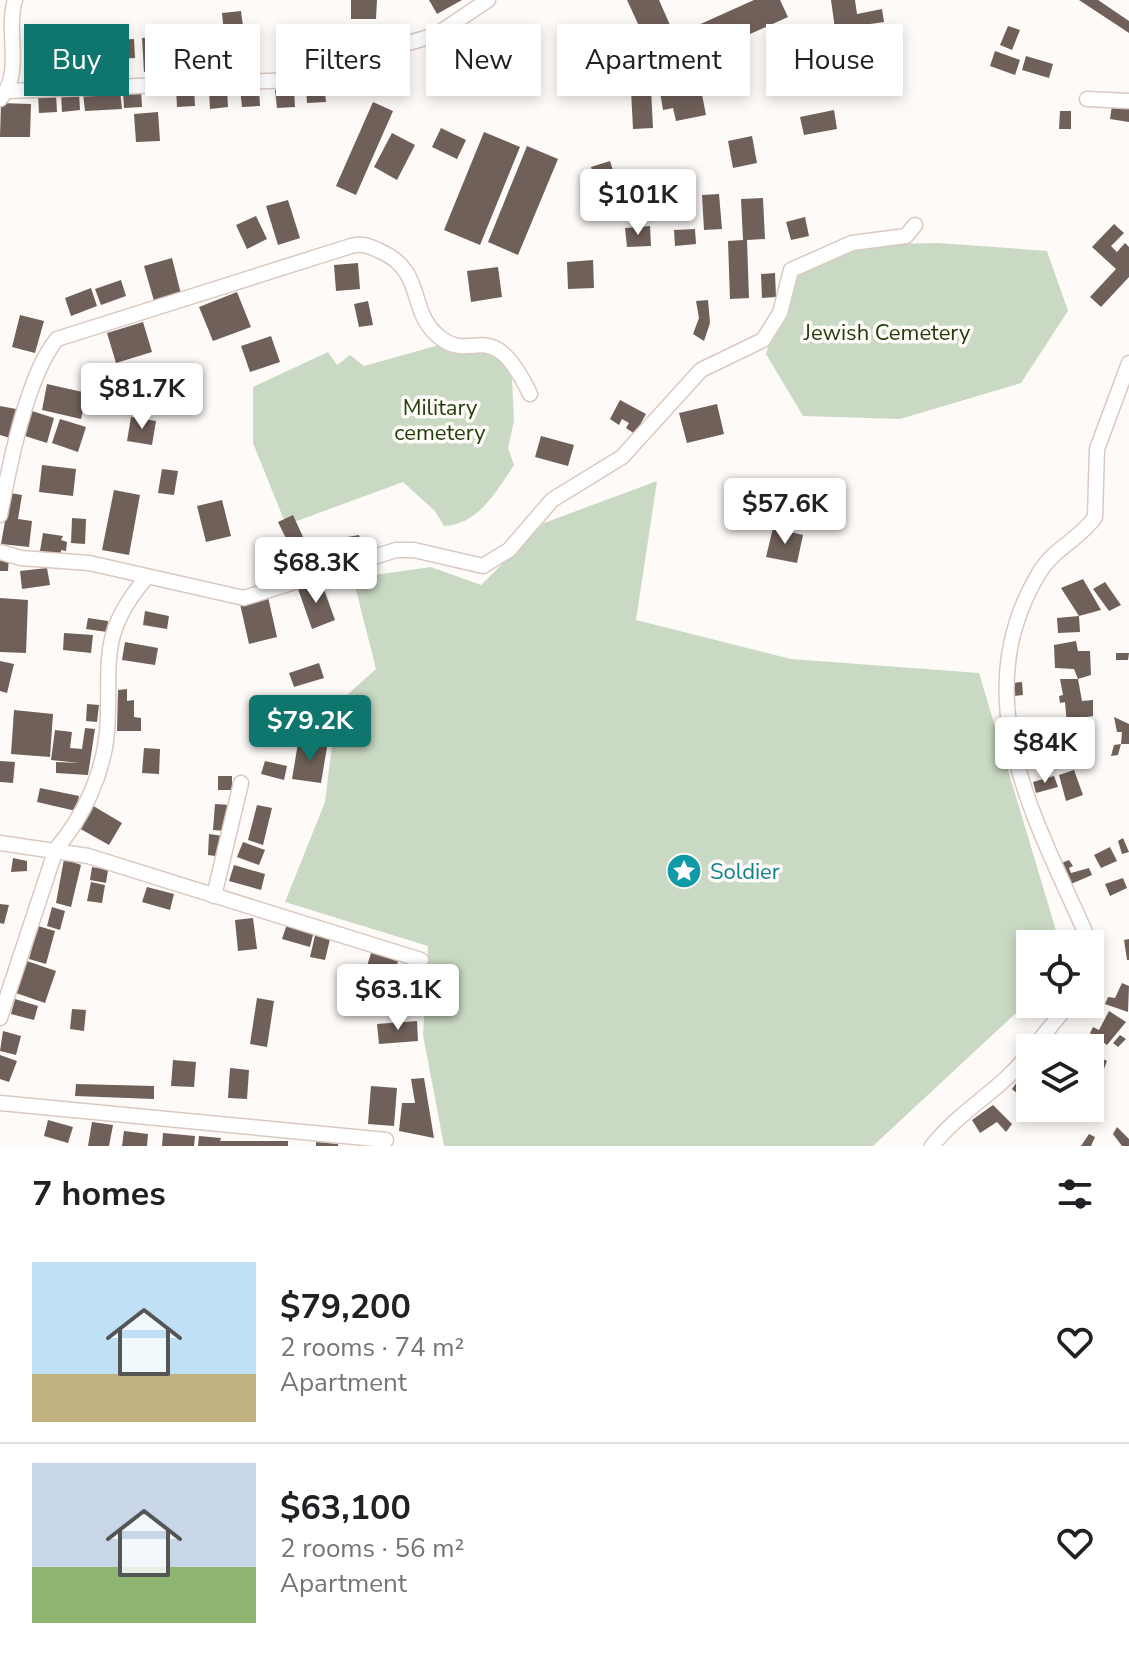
<!DOCTYPE html>
<meta charset="utf-8">
<style>
:root{--surface:#fff;--page:#f2f2f2;--text:#202124;--muted:#757577;--line:#e0e0e0;--accent:#0f766e}
body{margin:0;font-family:"Nunito Sans",sans-serif;background:var(--page);color:var(--text);height:100vh;display:flex;flex-direction:column;font-size:30px;white-space:nowrap}
*{box-sizing:border-box;margin:0}
p{font-size:26px;color:var(--muted)}
.icon{flex:none;width:44px;height:44px;fill:none;stroke:currentColor;stroke-width:2;stroke-linecap:round;stroke-linejoin:round}
.map{position:relative;height:1146px;overflow:hidden}
.panel{display:flex;flex-direction:column;background:var(--surface);flex:1}
.panel>*{flex:none}
.hud{position:absolute;left:24px;top:24px;width:1082px;height:72px;display:flex;gap:16px}
.tools{position:absolute;left:1016px;top:930px;display:grid;gap:16px}
.tools a{display:grid;place-items:center;width:88px;height:88px;border-radius:0px;background:var(--surface);box-shadow:0 4px 12px #0003;font-size:40px}
.price{position:absolute;translate:-50% -68px;padding:0 18px;border-radius:8px;background:#fff;color:#222;font-size:26px;line-height:52px;filter:drop-shadow(0 2px 4px #0008)}
.price::after{content:'';position:absolute;left:50%;top:48px;width:24px;height:18px;margin-left:-12px;background:inherit;clip-path:polygon(0 0,100% 0,50% 100%)}
.price.current{background:var(--accent);color:#fff}
ul{padding:0;list-style:none}
li{display:flex;align-items:center;gap:24px;height:200px;padding:0 32px}
li+li{border-top:2px solid var(--line)}
li span{display:grid;place-items:center;flex:none;width:224px;height:160px;border-radius:0px;color:#555}
li>.icon{margin-inline-start:auto}
span .icon{width:96px;height:96px;fill:#fffc;stroke-width:1}
li b{font-size:34px}
h2{display:flex;justify-content:space-between;align-items:center;height:96px;padding:0 32px;font-size:34px}
.tag{padding:0 28px;border-radius:0px;background:var(--surface);box-shadow:0 4px 12px #0003;font-size:28px;line-height:72px}
.tag.current{background:var(--accent);color:#fff}
.map>svg:first-child{display:block}
</style>
<div class="map">
<svg width="1129" height="1146" viewBox="0 0 1129 1146">
<rect width="100%" height="100%" fill="#fefaf8"/>
<g fill="#cad9c3">
<polygon points="938,243 1047,251 1068,311 1021,383 900,419 803,416 766,354 791,272 846,245"/>
<path d="M457,340H497L511,357L514,421L508,448L514,465C496,492 479,524 444,526L435,511L403,482L286,525L253,443V387L328,352L337,365L350,355L364,366Z"/>
<polygon points="657,481 636,620 791,659 979,673 1060,944 1030,944 1030,1000 873,1146 444,1146 423,1035 428,946 285,902 325,802 337,704 376,669 353,578 431,567 481,585 544,523"/>
</g>
<g fill="#6f6059">
<polygon points="351,0 377,0 376,19 351,19"/>
<polygon points="429,0 462,0 437,14"/>
<polygon points="627,0 659,0 681,50 656,63"/>
<polygon points="754,0 780,0 788,17 708,53 696,26"/>
<polygon points="831,0 855,0 857,14 882,9 884,22 835,29"/>
<polygon points="1079,0 1098,0 1129,21 1129,33"/>
<polygon points="241,11 245,42 225,44 222,13"/>
<polygon points="1008,26 1020,30 1012,50 1000,45"/>
<polygon points="219,29 223,66 195,69 192,32"/>
<polygon points="164,37 166,71 144,72 142,38"/>
<polygon points="134,39 135,58 117,59 116,40"/>
<polygon points="348,41 349,65 317,66 316,42"/>
<polygon points="288,45 311,45 311,68 288,67"/>
<polygon points="187,49 189,68 171,69 169,51"/>
<polygon points="245,49 246,67 228,69 226,50"/>
<polygon points="96,51 111,51 112,70 97,71"/>
<polygon points="995,51 1020,60 1015,75 990,66"/>
<polygon points="67,52 68,77 30,78 30,53"/>
<polygon points="1026,56 1053,64 1049,78 1022,70"/>
<polygon points="592,61 598,87 581,91 574,65"/>
<polygon points="324,84 326,102 307,103 306,85"/>
<polygon points="700,84 706,115 676,121 673,108 663,110 660,92"/>
<polygon points="194,88 195,106 177,107 176,89"/>
<polygon points="259,88 260,106 242,107 240,89"/>
<polygon points="141,89 142,107 124,108 123,90"/>
<polygon points="227,89 228,107 210,109 209,90"/>
<polygon points="294,89 295,107 277,108 275,90"/>
<polygon points="651,89 653,128 633,129 631,90"/>
<polygon points="120,91 122,109 85,111 83,93"/>
<polygon points="79,92 80,110 62,112 61,93"/>
<polygon points="56,94 57,112 39,113 38,95"/>
<polygon points="373,102 393,111 356,195 336,186"/>
<polygon points="1,103 31,104 30,137 0,137"/>
<polygon points="1112,105 1129,108 1129,122 1110,119"/>
<polygon points="834,110 837,129 804,135 800,117"/>
<polygon points="1060,111 1071,111 1071,129 1059,129"/>
<polygon points="158,112 160,141 136,142 134,114"/>
<polygon points="441,128 466,140 457,159 432,147"/>
<polygon points="484,132 520,147 480,245 444,230"/>
<polygon points="392,133 415,145 397,180 374,167"/>
<polygon points="752,136 757,163 733,168 728,141"/>
<polygon points="527,146 558,159 518,255 488,242"/>
<polygon points="610,161 617,183 598,189 591,167"/>
<polygon points="719,194 722,229 704,230 702,195"/>
<polygon points="763,198 765,239 747,240 749,298 730,299 728,241 743,240 741,199"/>
<polygon points="288,200 300,238 278,245 266,206"/>
<polygon points="256,216 267,239 247,249 236,225"/>
<polygon points="805,217 809,236 791,240 786,222"/>
<polygon points="1114,224 1124,233 1111,246 1117,252 1125,243 1129,247 1129,277 1101,307 1090,297 1116,269 1092,247"/>
<polygon points="650,226 651,246 627,247 625,228"/>
<polygon points="695,229 696,244 675,246 674,230"/>
<polygon points="172,258 181,294 154,301 144,266"/>
<polygon points="593,260 594,288 568,289 567,262"/>
<polygon points="358,263 360,289 336,291 334,265"/>
<polygon points="498,267 502,297 471,302 467,271"/>
<polygon points="775,273 776,297 762,298 761,274"/>
<polygon points="121,280 126,296 101,305 95,289"/>
<polygon points="91,288 97,306 71,316 65,298"/>
<polygon points="237,292 251,327 213,341 199,307"/>
<polygon points="708,300 710,323 704,341 693,334 699,318 696,301"/>
<polygon points="368,301 373,325 359,327 354,304"/>
<polygon points="20,315 44,321 35,353 12,347"/>
<polygon points="143,322 152,352 116,363 107,333"/>
<polygon points="271,336 280,362 250,372 241,346"/>
<polygon points="185,365 187,401 140,404 138,368"/>
<polygon points="47,384 87,393 81,419 42,410"/>
<polygon points="620,400 646,414 635,434 626,428 629,423 622,419 619,425 610,419"/>
<polygon points="717,404 724,434 687,443 679,413"/>
<polygon points="0,406 16,409 10,438 0,435"/>
<polygon points="32,411 54,418 47,443 25,436"/>
<polygon points="131,417 156,421 152,445 127,441"/>
<polygon points="60,419 86,427 78,452 52,443"/>
<polygon points="541,436 574,445 568,466 535,457"/>
<polygon points="42,465 76,469 73,496 39,492"/>
<polygon points="162,469 178,471 174,495 158,493"/>
<polygon points="114,490 140,495 129,555 102,550"/>
<polygon points="10,493 22,495 18,519 32,521 29,547 1,544"/>
<polygon points="222,500 231,536 206,542 197,506"/>
<polygon points="293,515 309,550 295,557 278,522"/>
<polygon points="72,518 86,519 85,544 71,543"/>
<polygon points="773,528 803,535 797,563 766,557"/>
<polygon points="43,533 63,536 61,540 67,542 66,551 61,550 61,554 40,551"/>
<polygon points="359,535 361,543 338,548 336,539"/>
<polygon points="0,556 9,557 8,571 0,571"/>
<polygon points="47,568 50,585 22,589 20,571"/>
<polygon points="1083,579 1101,610 1079,616 1061,588"/>
<polygon points="321,581 335,620 312,629 298,589"/>
<polygon points="1105,582 1121,605 1109,611 1093,589"/>
<polygon points="268,597 277,637 249,644 240,604"/>
<polygon points="0,598 28,600 26,653 0,652"/>
<polygon points="145,611 169,616 167,629 143,625"/>
<polygon points="1079,616 1080,632 1058,633 1057,618"/>
<polygon points="88,618 108,621 107,632 86,629"/>
<polygon points="64,633 93,635 91,653 63,650"/>
<polygon points="1076,641 1078,651 1090,651 1091,675 1078,679 1082,701 1093,700 1093,716 1080,718 1081,724 1067,726 1065,702 1060,703 1059,696 1063,695 1060,679 1078,679 1074,669 1055,668 1054,645"/>
<polygon points="125,642 158,648 155,665 122,660"/>
<polygon points="1116,653 1129,653 1128,660 1116,660"/>
<polygon points="0,661 14,664 7,693 0,691"/>
<polygon points="319,663 324,678 294,687 289,673"/>
<polygon points="1022,682 1023,695 1014,696 1012,683"/>
<polygon points="127,689 127,701 134,700 134,717 141,718 141,731 117,731 118,690"/>
<polygon points="301,698 323,698 323,733 302,733"/>
<polygon points="87,704 99,705 97,722 86,721"/>
<polygon points="14,710 53,714 50,757 11,754"/>
<polygon points="1114,717 1129,724 1129,744 1121,744 1122,732 1117,732"/>
<polygon points="85,728 95,729 88,775 56,773 56,762 80,763 51,760 55,730 72,732 70,748 82,749"/>
<polygon points="1084,731 1085,741 1072,742 1071,732"/>
<polygon points="1023,734 1026,753 1020,754 1018,735"/>
<polygon points="298,743 327,747 321,783 292,779"/>
<polygon points="1121,744 1118,755 1111,756 1114,745"/>
<polygon points="144,748 160,749 159,774 142,773"/>
<polygon points="1077,748 1081,762 1068,766 1065,750"/>
<polygon points="0,761 15,762 13,783 0,782"/>
<polygon points="265,761 287,766 284,780 261,774"/>
<polygon points="1074,770 1083,795 1066,801 1059,775"/>
<rect x="218" y="776" width="14" height="14"/>
<polygon points="1054,776 1058,787 1036,793 1033,782"/>
<polygon points="40,788 79,796 76,811 37,802"/>
<polygon points="90,804 122,823 109,845 77,827"/>
<polygon points="215,804 230,805 227,831 213,830"/>
<polygon points="257,805 272,808 263,845 248,840"/>
<polygon points="209,834 223,836 222,857 208,855"/>
<polygon points="1123,838 1129,852 1122,854 1118,841"/>
<polygon points="243,842 265,850 259,865 237,857"/>
<polygon points="1110,847 1117,861 1101,868 1094,855"/>
<polygon points="13,858 27,861 27,871 11,872"/>
<polygon points="64,859 81,865 71,907 56,903"/>
<polygon points="1069,860 1073,866 1069,868 1071,873 1089,868 1092,875 1071,884 1059,864"/>
<polygon points="234,865 265,874 261,890 229,881"/>
<polygon points="92,867 108,870 106,883 90,880"/>
<polygon points="1123,878 1127,888 1110,896 1105,884"/>
<polygon points="91,882 105,885 102,903 87,901"/>
<polygon points="147,887 174,894 170,910 142,902"/>
<polygon points="0,904 9,905 4,924 0,923"/>
<polygon points="52,907 65,911 60,930 47,926"/>
<polygon points="253,918 257,949 238,951 235,920"/>
<polygon points="287,924 314,931 310,947 282,939"/>
<polygon points="38,926 55,931 46,964 29,959"/>
<polygon points="316,931 331,935 325,960 310,957"/>
<polygon points="1129,939 1129,960 1127,960 1124,940"/>
<polygon points="372,950 399,958 394,974 367,966"/>
<polygon points="27,961 56,971 45,1003 16,993"/>
<polygon points="1122,983 1129,986 1128,1012 1105,1004 1108,997 1115,998"/>
<polygon points="257,998 274,1001 267,1047 250,1044"/>
<polygon points="15,999 38,1006 34,1020 11,1014"/>
<polygon points="72,1009 86,1010 84,1031 70,1029"/>
<polygon points="1109,1011 1126,1022 1107,1045 1090,1033 1093,1027 1099,1030"/>
<polygon points="417,1021 418,1041 379,1044 377,1024"/>
<polygon points="3,1031 21,1036 16,1055 0,1051"/>
<polygon points="1120,1035 1126,1039 1118,1047 1113,1043"/>
<polygon points="0,1055 17,1061 9,1082 0,1079"/>
<polygon points="1097,1056 1107,1061 1102,1074 1094,1069"/>
<polygon points="173,1060 196,1062 194,1087 171,1086"/>
<polygon points="230,1068 249,1070 247,1099 228,1098"/>
<polygon points="424,1078 434,1138 399,1131 402,1103 415,1103 411,1079"/>
<polygon points="1019,1079 1030,1086 1028,1102 1012,1089"/>
<polygon points="76,1084 154,1086 154,1099 75,1096"/>
<polygon points="371,1086 397,1088 394,1126 368,1124"/>
<polygon points="993,1105 1012,1124 1006,1132 997,1122 980,1133 972,1120"/>
<polygon points="48,1120 73,1127 68,1143 44,1136"/>
<polygon points="92,1122 113,1125 109,1146 88,1146"/>
<polygon points="1117,1127 1129,1139 1129,1146 1122,1146 1113,1134"/>
<polygon points="124,1131 148,1134 147,1146 122,1146"/>
<polygon points="163,1133 195,1136 194,1146 162,1146"/>
<polygon points="1089,1134 1095,1137 1091,1146 1081,1146"/>
<polygon points="199,1136 221,1138 220,1141 288,1141 288,1146 198,1146"/>
<polygon points="316,1142 338,1144 338,1146 316,1146"/>
</g>
<g fill="none" stroke-linecap="round" stroke-linejoin="round">
<defs>
<g id="minor">
<polyline points="7,91 347,78 359,75 391,48 436,35 488,0"/>
<path d="M0,99C24,73 5,32 15,0"/>
<polyline points="1087,99 1129,101"/>
<path d="M0,515C9,467 27,375 57,339L351,246C363,243 369,246 380,251C425,271 408,308 436,334C473,369 489,309 530,394"/>
<polyline points="0,552 21,558 89,563 244,598 396,550 414,550 483,566 509,550 552,500 622,457 701,370 763,340 780,313 791,270 852,243 906,236 915,225"/>
<polyline points="0,843 88,856 421,960"/>
<polyline points="214,896 241,783"/>
<path d="M1090,976L1093,950C1041,828 961,703 1039,573C1054,548 1080,539 1095,517L1097,449L1129,363"/>
<path d="M0,1018L56,849C83,817 103,775 107,733C112,664 96,636 147,577"/>
<polyline points="1033,1048 1069,1004"/>
<polyline points="0,1103 386,1140"/>
<path d="M932,1146C961,1109 1003,1089 1030,1052"/>
</g>
</defs>
<use href="#minor" stroke="#dac9c1" stroke-width="17"/>
<use href="#minor" stroke="#fff" stroke-width="14"/>
</g>
<defs>
<symbol id="sight-disc" viewBox="-11 -11 22 22"><circle r="9.5" fill="#0f9aa8" stroke="#fefaf8"/><path d="M0-6L1.8-2.2L6-1.7L2.9 1.2L3.7 5.4L0 3.3L-3.7 5.4L-2.9 1.2L-6-1.7L-1.8-2.2Z" fill="#fff"/></symbol>
</defs>
<g fill-rule="evenodd">
<use href="#sight-disc" x="664" y="851" width="40" height="40"/>
</g>
<g text-anchor="middle" stroke-width="7" stroke-linejoin="round" paint-order="stroke">
<g font-size="22" fill="#1e3d09" stroke="#fefaf8">
<text x="887" y="340">Jewish Cemetery</text>
<text x="440" y="415">Military<tspan x="440" dy="25">cemetery</tspan></text>
</g>
<g font-size="22" fill="#0d838f" stroke="#fefaf8" text-anchor="start">
<text x="710" y="879">Soldier</text>
</g>
</g>
</svg>
<div class="tools">
<a><svg class="icon" aria-label="locate" viewBox="0 0 24 24"><circle cx="12" cy="12" r="6"/><path d="M12 2v4M12 18v4M2 12h4M18 12h4"/></svg></a>
<a><svg class="icon" aria-label="layers" viewBox="0 0 24 24"><path d="M12 4l9 5-9 5-9-5zM3 14l9 5 9-5"/></svg></a>
</div>
<b class="price" style="left:638px;top:237px">$101K</b>
<b class="price" style="left:142px;top:431px">$81.7K</b>
<b class="price" style="left:785px;top:546px">$57.6K</b>
<b class="price" style="left:316px;top:605px">$68.3K</b>
<b class="price current" style="left:310px;top:763px">$79.2K</b>
<b class="price" style="left:1045px;top:785px">$84K</b>
<b class="price" style="left:398px;top:1032px">$63.1K</b>
<div class="hud">
<a class="tag current">Buy</a>
<a class="tag">Rent</a>
<a class="tag">Filters</a>
<a class="tag">New</a>
<a class="tag">Apartment</a>
<a class="tag">House</a>
</div>
</div>
<section class="panel">
<h2>7 homes<svg class="icon" aria-label="filters" viewBox="0 0 24 24"><path d="M4 7h16M4 17h16"/><circle cx="9" cy="7" r="2"/><circle cx="15" cy="17" r="2"/></svg></h2>
<ul>
<li><span style="background:linear-gradient(#bfe0f5 70%,#c2b280 0)"><svg class="icon" aria-label="home" viewBox="0 0 24 24"><path d="M3 11l9-7 9 7M6 9v11h12V9"/></svg></span><div><b>$79,200</b><p>2 rooms · 74 m²</p><p>Apartment</p></div><svg class="icon" aria-label="heart" viewBox="0 0 24 24"><path d="M12 20l-8-8c-3-5 5-10 8-4 3-6 11-1 8 4z"/></svg></li>
<li><span style="background:linear-gradient(#c9d6e8 65%,#8fb573 0)"><svg class="icon" aria-label="home" viewBox="0 0 24 24"><path d="M3 11l9-7 9 7M6 9v11h12V9"/></svg></span><div><b>$63,100</b><p>2 rooms · 56 m²</p><p>Apartment</p></div><svg class="icon" aria-label="heart" viewBox="0 0 24 24"><path d="M12 20l-8-8c-3-5 5-10 8-4 3-6 11-1 8 4z"/></svg></li>
</ul>
</section>
